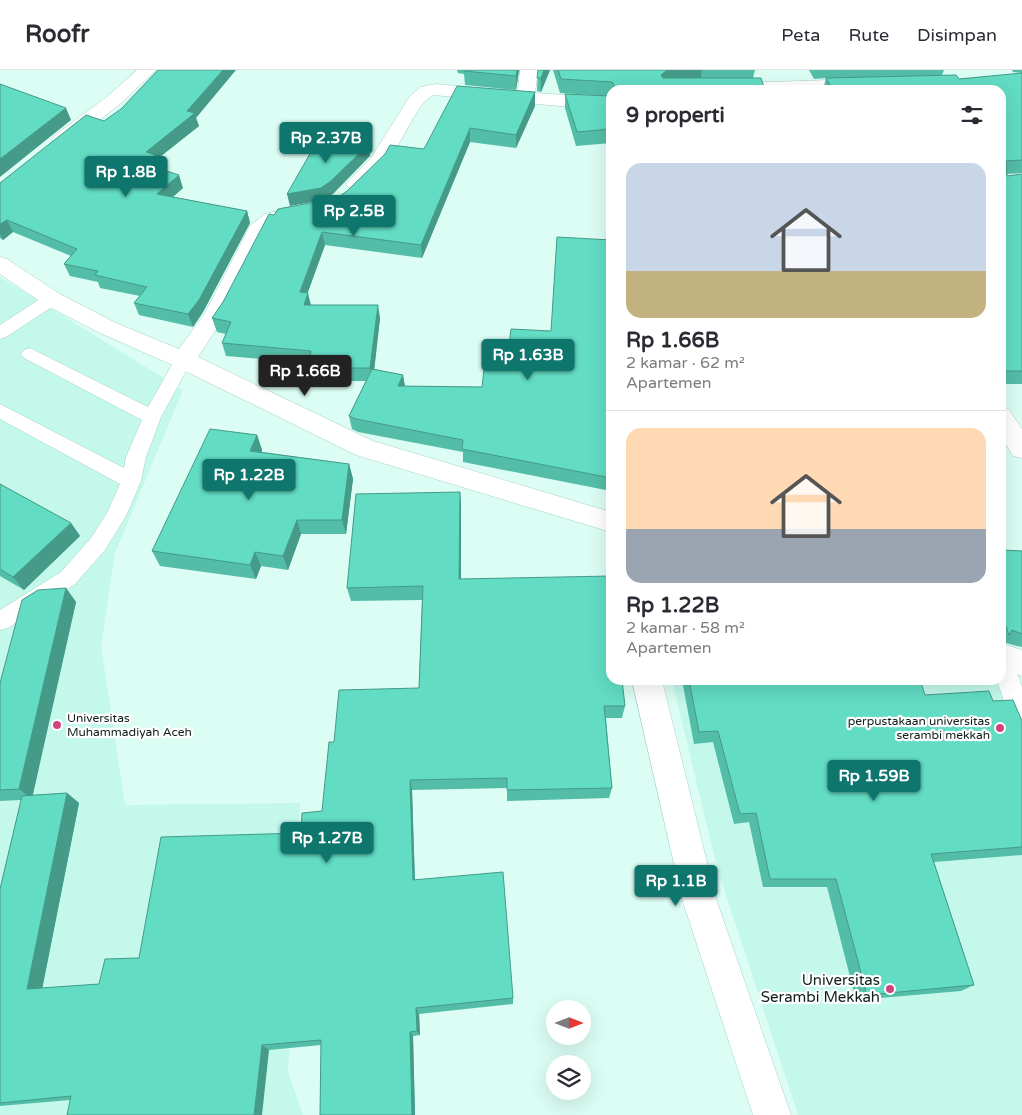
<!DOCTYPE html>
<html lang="id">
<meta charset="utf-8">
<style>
:root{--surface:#fff;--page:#f2f2f3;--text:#2b2b33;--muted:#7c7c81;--line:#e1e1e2;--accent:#0f766e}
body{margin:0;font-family:"Varela Round",sans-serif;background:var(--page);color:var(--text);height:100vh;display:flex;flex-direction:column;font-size:19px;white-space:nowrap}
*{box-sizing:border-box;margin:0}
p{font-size:16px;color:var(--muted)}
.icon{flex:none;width:28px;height:28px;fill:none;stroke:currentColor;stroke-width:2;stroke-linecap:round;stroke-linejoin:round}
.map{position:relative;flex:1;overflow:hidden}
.panel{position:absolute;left:606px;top:15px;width:400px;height:600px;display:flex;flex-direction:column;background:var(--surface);border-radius:15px;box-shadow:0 5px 20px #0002}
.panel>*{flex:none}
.needle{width:32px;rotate:90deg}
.controls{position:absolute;left:546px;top:930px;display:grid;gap:10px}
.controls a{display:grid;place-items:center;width:45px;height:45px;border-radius:50%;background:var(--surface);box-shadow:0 5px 20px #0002;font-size:25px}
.price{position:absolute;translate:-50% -42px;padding:0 11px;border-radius:5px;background:var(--accent);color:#fff;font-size:16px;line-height:32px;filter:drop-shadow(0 1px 2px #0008)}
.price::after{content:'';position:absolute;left:50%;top:30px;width:15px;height:11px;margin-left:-8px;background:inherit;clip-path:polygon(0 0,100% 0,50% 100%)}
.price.selected{background:#222;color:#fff}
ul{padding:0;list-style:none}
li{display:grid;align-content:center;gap:10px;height:265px;padding:0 20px}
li+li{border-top:1px solid var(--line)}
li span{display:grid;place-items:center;height:155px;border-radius:15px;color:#555}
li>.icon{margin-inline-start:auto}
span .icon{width:90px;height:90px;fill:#fffc;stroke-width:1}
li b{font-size:21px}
h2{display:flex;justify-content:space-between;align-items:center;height:60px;padding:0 20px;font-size:21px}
header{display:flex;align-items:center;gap:30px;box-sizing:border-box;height:70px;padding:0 25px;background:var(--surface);border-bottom:1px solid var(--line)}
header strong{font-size:24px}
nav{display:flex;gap:28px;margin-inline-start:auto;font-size:18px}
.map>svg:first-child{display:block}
</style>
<header>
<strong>Roofr</strong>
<nav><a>Peta</a><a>Rute</a><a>Disimpan</a></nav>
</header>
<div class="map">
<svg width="1022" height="1045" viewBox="0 0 1022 1045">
<rect width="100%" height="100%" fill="#dbfdf4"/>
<g fill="#c3f8eb">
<polygon points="0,207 183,320 115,483 101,576 125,735 300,733 288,1002 303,1045 0,1045"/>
<polygon points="1001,608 1022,615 1022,1045 798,1045 716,794 672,610 1001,610"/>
</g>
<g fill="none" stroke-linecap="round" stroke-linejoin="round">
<defs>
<g id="lane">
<polygon points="52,223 58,225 60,229 58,233 6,267 0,269 0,255 46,225"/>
<polygon points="30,278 148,337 177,286 183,284 189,286 192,290 161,347 146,387 141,411 126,446 105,480 75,514 8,558 0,560 0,540 61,502 91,468 107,443 120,414 0,349 0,334 124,398 126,387 142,350 24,288 21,284 24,280"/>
<polygon points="1001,577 1009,580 1022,617 1022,664 1014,661 997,610 1001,610"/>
</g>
<g id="street">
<polygon points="137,0 156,0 120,34 68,74 61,76 54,74 52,70 54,66 108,26"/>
<path d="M520,0H538L535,23L611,28V38L560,36L433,25C430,27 427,30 424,32C407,51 381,126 349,118L346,114L371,88L410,26L421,17L436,14L518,22Z"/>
<polygon points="861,9 867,10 870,14 867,18 838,20 661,20 664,16 701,10 770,12"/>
<polygon points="302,136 309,138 312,142 309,146 279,153 266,162 226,244 198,287 373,371 611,442 611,462 356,385 175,296 100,263 44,234 0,204 0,187 7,189 60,224 116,253 179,279 205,243 250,156 265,144"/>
<polygon points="1001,337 1009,340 1022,359 1022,388 1013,386 1001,366"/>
<polygon points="1001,573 1022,580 1022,606 1001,598"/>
<polygon points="632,610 662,610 716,829 791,1045 753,1045 682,829"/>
</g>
</defs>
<use href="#lane" stroke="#a7d1c7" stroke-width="1"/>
<use href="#street" stroke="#a7d1c7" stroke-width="1"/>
<use href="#lane" fill="#fff" fill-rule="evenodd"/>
<use href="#street" fill="#fff" fill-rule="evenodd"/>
</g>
<g fill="#54bda8">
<polygon points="457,0 519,0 516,20 465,15 464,4 458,3"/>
<polygon points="538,0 550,0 541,22 537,21"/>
<polygon points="553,0 755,0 753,8 765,20 611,20 611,73 576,76 565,38 565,24 611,26 560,23"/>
<polygon points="809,0 944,0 942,5 959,9 1022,3 1022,103 1006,104 1007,106 1022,104 1022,314 1001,314 1001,20 823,20 826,8 814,9"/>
<polygon points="1012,0 1022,0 1022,3 1013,2"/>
<polygon points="535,22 535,36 516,78 470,72 422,188 325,175 307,223 311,235 380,248 374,299 403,305 405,316 482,317 506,300 551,261 611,170 611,421 463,392 463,382 358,362 352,359 349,346 366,311 311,311 308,298 309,293 226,286 222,273 226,264 217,262 212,248 223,232 274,145 337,128 424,79"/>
<polygon points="196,48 199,56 156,90 159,97 158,98 183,118 173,127 247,141 250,153 203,242 193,257 139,245 134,233 140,226 100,218 98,212 70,206 64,194 71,186 13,162 3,170 0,168 0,113 104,51"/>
<polygon points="257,365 262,380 262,382 349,394 353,409 346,464 301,464 288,500 261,496 256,509 160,496 152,481"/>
<polygon points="0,414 71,453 80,466 24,520 0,506"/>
<polygon points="460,422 461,437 461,509 625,636 622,648 606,648 612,718 609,728 507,731 507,718 412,720 415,810 513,928 513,934 419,944 420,965 413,966 415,1045 320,1045 321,975 269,980 70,1030 0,1036 0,819 21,730 0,731 0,613 66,518 76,532 32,725 67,723 79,733 42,918 99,914 139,888 301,763 322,741 334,672 419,618 422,530 351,531 347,518"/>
<polygon points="1001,480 1022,481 1022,577 1017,576 1003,572 1001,574"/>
<polygon points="682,610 920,610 925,625 993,631 1022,651 1022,785 934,792 974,915 961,921 856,930 827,817 763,817 749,752 734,754 713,672 694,674"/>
</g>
<g fill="#459a88">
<polygon points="223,0 236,0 196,48 199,56 156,90 159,97 148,106 144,94 146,82 187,41"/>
<polygon points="517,0 519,0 516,20 516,6"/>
<polygon points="544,0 550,0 541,22 541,8"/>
<polygon points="669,0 702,0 701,8 664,14 661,5 666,1"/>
<polygon points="535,22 535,36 516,78 516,65"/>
<polygon points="66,38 71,50 0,107 0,89"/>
<polygon points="470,58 470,72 422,188 421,175"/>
<polygon points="369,74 370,86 333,124 323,130 290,136 287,124"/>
<polygon points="179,105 183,118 162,136 157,124"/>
<polygon points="247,141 250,153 203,242 193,257 188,244"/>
<polygon points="7,150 13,162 3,170 0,164 0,154"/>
<polygon points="322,162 325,175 303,236 300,222"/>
<polygon points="308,223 311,236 304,235"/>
<polygon points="378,235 380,248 373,311 370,298"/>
<polygon points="403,305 405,318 398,316"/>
<polygon points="257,365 262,380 256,396 250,381"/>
<polygon points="349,394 353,409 346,464 342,450"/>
<polygon points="460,422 461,437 461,522 459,509"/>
<polygon points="297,450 301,464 288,500 283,486"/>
<polygon points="71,453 80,466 24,520 13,507"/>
<polygon points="255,482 261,496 256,509 250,495"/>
<polygon points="66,518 76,532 32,729 19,719"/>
<polygon points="410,710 412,720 415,818 413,810"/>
<polygon points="67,723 79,733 41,925 27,919"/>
<polygon points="416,938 419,944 420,965 417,961"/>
<polygon points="410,962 413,966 415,1045 412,1045"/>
<polygon points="262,975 269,980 262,1045 254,1045"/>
</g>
<g fill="#62dcc3" stroke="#459a88">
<polygon points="158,0 223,0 187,41 195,43 146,82 155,85 144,94 179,105 157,124 247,141 199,230 188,244 134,233 147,217 95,205 98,201 64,194 77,179 7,150 0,154 0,113 86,45 104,51 121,39"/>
<polygon points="465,0 517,0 516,6 464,1"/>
<polygon points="538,0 544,0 541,8 537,8"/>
<polygon points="558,0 669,0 666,1 661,5 663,8 761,8 765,20 614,20 614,14 612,12 561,9"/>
<polygon points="1022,3 1022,90 1006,91 1007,106 1022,104 1022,301 1001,301 1001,20 833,20 826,8 956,5 959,9"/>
<polygon points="0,14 66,38 0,89"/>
<polygon points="457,16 535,22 516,65 470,58 421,175 322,162 300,222 308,223 304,235 378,235 370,298 308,298 311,281 222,273 231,252 212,248 223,232 269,144 274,145 278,139 337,128 347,121 385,84 390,75 424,79"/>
<polygon points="565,24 611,26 611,59 577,62"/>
<polygon points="319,68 369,74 331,111 321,118 287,124"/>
<polygon points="557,167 611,170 611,408 462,379 463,370 356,349 349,346 372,299 403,305 398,316 482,317 484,299 506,300 511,259 551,261"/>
<polygon points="210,359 257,365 250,381 349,394 342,450 297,450 283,486 255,482 250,495 152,481"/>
<polygon points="0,414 71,453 13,507 0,499"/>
<polygon points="460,422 459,509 611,506 611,610 622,610 625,636 604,636 612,718 507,720 507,708 410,710 413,810 503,802 513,928 416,938 417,961 410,962 412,1045 320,1045 321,970 262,975 254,1045 67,1045 71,1026 0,1033 0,819 22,726 67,723 27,919 99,914 105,889 139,888 161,767 301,763 302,743 322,741 329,672 334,672 339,620 419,618 423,516 347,518 356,424"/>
<polygon points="1001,480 1022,481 1022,564 1012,560 1009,565 1001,542"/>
<polygon points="66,518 19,719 0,720 0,613 22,530 38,520"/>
<polygon points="689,610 920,610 925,625 989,621 993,631 1013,630 1022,651 1022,777 931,784 974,915 867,925 836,809 770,809 756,743 740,744 718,661 699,662"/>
</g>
<g fill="#ce457f" stroke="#fff" stroke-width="2">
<circle cx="57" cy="655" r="5"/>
<circle cx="1000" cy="658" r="5"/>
<circle cx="890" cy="919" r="5"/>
</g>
<g text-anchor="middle" stroke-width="4.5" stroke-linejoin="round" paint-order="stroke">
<g font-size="12" fill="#0f1f1b" stroke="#fff" text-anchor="start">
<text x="67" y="652">Universitas<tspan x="67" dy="14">Muhammadiyah Aceh</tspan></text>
<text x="990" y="655" text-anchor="end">perpustakaan universitas<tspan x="990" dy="14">serambi mekkah</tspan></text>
</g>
<g font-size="15" fill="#0f1f1b" stroke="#fff" text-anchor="end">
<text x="880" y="915">Universitas<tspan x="880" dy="17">Serambi Mekkah</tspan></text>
</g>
</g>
</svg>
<div class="controls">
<a><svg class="needle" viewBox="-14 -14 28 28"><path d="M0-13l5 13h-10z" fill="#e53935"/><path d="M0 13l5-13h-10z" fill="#7c7c81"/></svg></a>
<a><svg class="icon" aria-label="layers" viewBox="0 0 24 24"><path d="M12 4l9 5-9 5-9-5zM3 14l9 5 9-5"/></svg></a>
</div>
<b class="price" style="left:326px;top:94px">Rp 2.37B</b>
<b class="price" style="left:126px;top:128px">Rp 1.8B</b>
<b class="price" style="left:354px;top:167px">Rp 2.5B</b>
<b class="price" style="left:528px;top:311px">Rp 1.63B</b>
<b class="price selected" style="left:305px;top:327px">Rp 1.66B</b>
<b class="price" style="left:249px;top:431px">Rp 1.22B</b>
<b class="price" style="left:874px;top:732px">Rp 1.59B</b>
<b class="price" style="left:327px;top:794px">Rp 1.27B</b>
<b class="price" style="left:676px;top:837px">Rp 1.1B</b>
<section class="panel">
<h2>9 properti<svg class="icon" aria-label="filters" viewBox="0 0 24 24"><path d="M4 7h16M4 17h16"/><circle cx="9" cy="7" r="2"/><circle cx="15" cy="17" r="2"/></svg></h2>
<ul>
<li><span style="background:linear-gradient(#c9d6e8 70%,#c2b280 0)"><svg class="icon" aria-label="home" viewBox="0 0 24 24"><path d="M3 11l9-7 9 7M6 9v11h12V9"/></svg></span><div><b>Rp 1.66B</b><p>2 kamar · 62 m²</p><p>Apartemen</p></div></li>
<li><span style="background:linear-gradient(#ffd9b3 65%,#9aa5b1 0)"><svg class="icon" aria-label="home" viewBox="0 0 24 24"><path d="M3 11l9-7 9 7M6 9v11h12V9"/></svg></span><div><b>Rp 1.22B</b><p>2 kamar · 58 m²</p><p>Apartemen</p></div></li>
</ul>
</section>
</div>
